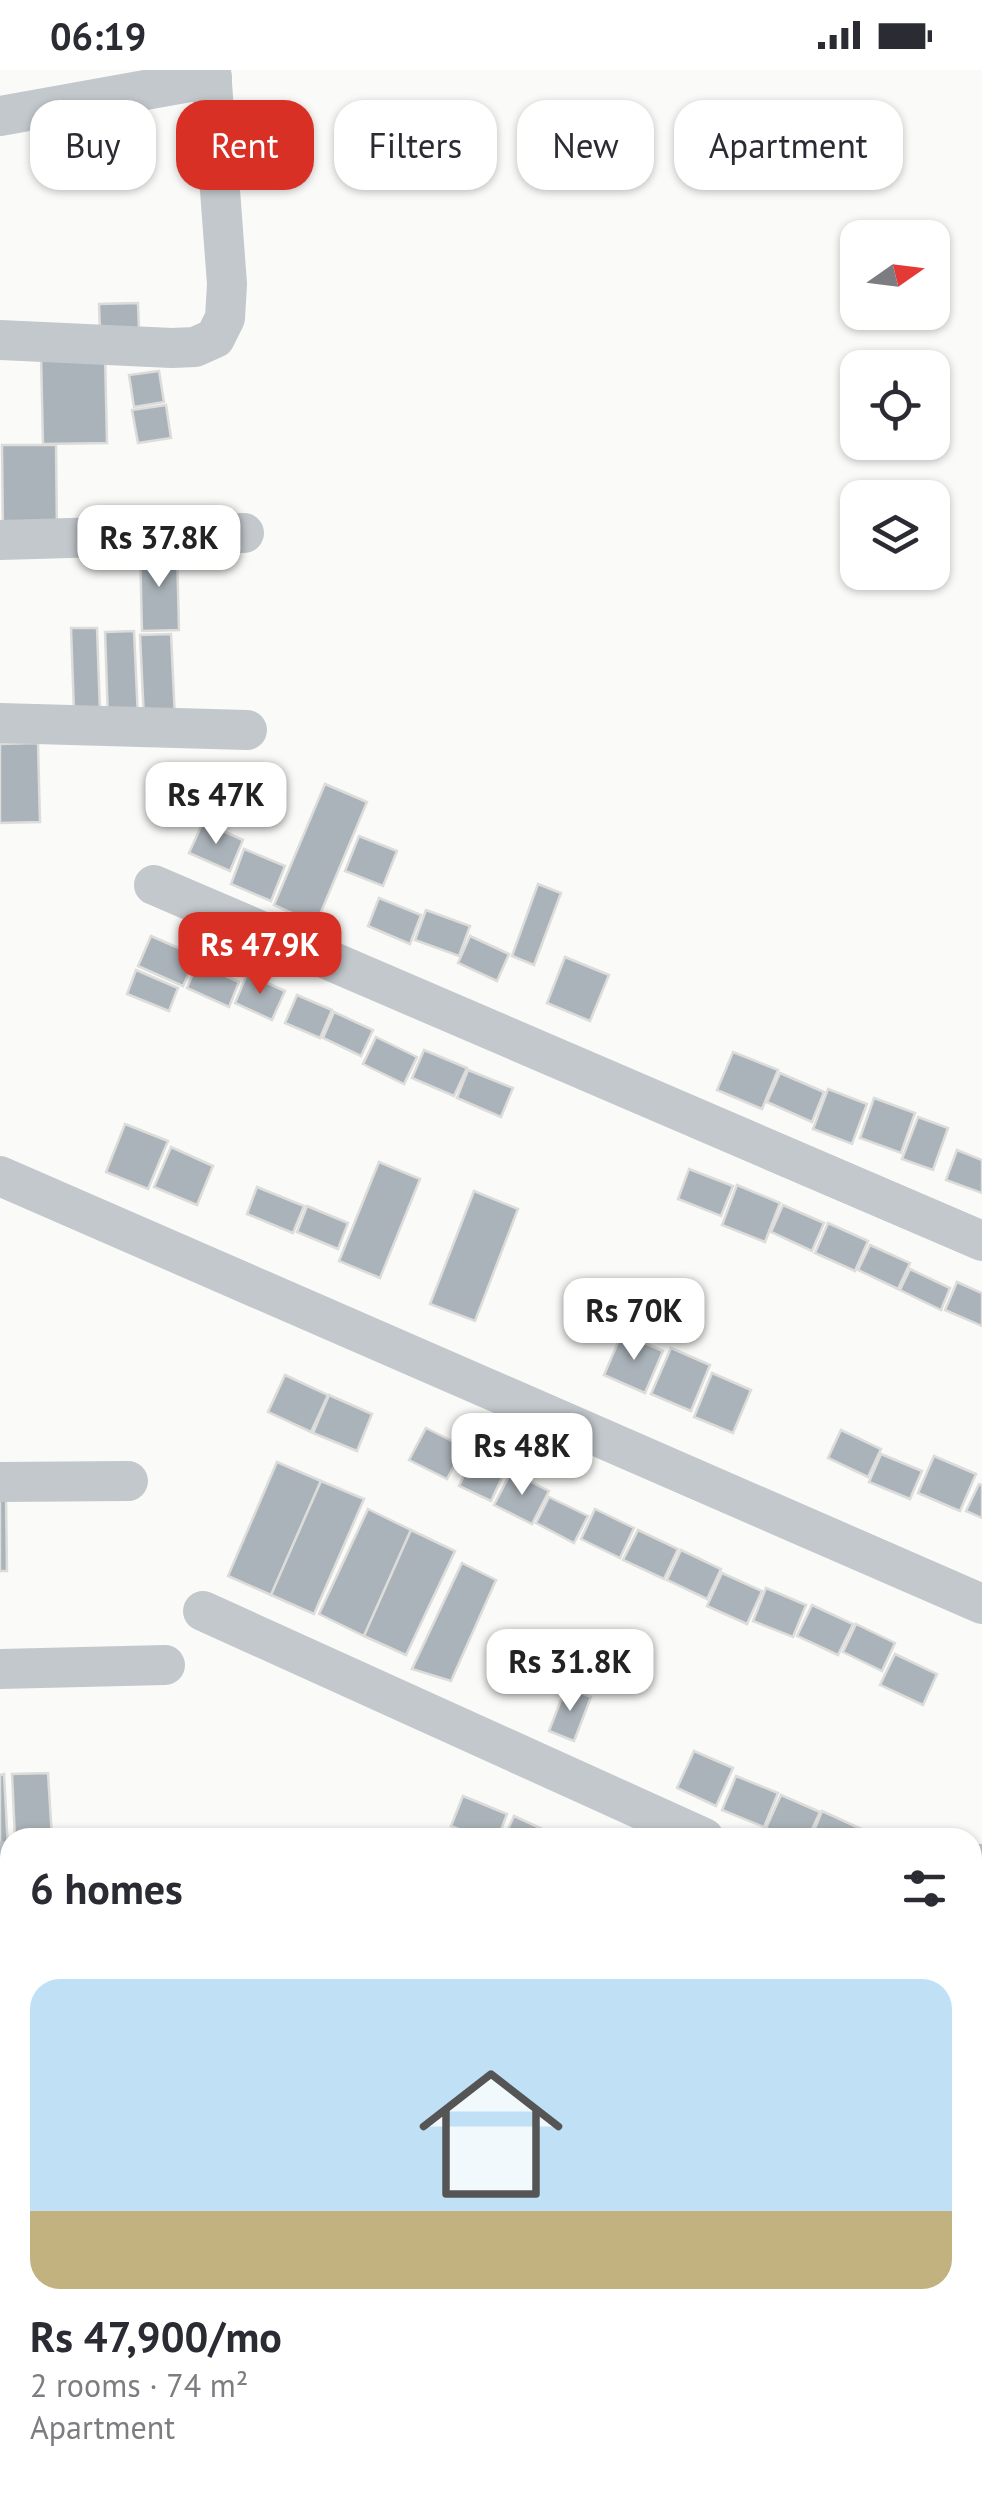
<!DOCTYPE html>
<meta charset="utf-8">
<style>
:root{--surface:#fff;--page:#f2f2f3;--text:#2b2b33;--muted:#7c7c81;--line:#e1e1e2;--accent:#d93025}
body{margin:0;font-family:"PT Sans",sans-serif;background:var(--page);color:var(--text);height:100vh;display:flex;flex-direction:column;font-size:38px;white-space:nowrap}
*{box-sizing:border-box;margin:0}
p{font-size:32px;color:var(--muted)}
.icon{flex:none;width:55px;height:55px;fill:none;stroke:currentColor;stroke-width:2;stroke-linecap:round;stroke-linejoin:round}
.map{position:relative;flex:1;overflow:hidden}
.drawer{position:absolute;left:0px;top:1758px;width:982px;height:672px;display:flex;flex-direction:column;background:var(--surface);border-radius:30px 30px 0 0;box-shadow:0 2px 8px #0004}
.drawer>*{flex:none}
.guide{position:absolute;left:30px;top:30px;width:922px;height:90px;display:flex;gap:20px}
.needle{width:65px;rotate:76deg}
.fabs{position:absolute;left:840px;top:150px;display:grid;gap:20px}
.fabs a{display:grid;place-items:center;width:110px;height:110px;border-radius:20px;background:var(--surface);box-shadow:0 2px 8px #0004;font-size:50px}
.price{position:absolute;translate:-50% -85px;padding:0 22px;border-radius:20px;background:#fff;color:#222;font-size:32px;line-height:65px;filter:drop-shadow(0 2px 5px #0008)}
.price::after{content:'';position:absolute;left:50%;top:60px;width:30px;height:22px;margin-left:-15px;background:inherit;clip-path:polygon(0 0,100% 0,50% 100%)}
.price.on{background:var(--accent);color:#fff}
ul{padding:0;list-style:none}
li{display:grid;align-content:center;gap:20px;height:530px;padding:0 30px}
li+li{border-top:2px solid var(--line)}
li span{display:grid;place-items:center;height:310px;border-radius:30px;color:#555}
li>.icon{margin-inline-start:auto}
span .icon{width:180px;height:180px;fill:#fffc;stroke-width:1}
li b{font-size:42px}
h2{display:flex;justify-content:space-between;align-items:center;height:120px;padding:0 30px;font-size:42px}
.tag{padding:0 35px;border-radius:30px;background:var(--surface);box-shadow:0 2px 8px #0004;font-size:35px;line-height:90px}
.tag.on{background:var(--accent);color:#fff}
.status{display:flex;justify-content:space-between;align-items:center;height:70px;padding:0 50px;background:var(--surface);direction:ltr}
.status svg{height:28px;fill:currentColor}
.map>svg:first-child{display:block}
</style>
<div class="status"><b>06:19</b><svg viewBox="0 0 49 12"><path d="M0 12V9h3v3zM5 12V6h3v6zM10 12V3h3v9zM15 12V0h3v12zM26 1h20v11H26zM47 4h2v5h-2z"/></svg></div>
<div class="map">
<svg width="982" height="2429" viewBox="0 0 982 2429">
<rect width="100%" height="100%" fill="#fafaf8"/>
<g fill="#aab3b9" stroke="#dcdcda" stroke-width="2.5">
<polygon points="138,233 139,260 100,261 99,234"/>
<polygon points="105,284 107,373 43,374 41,286"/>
<polygon points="159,301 164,332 134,337 129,305"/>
<polygon points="166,335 171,368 138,373 132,340"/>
<polygon points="2,375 56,375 57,465 3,466"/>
<polygon points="140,480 177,480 179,560 142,561"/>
<polygon points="71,558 97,558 100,641 74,642"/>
<polygon points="134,561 138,648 108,649 105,562"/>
<polygon points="171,564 175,648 144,649 140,565"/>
<polygon points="38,673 40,752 0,753 0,674"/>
<polygon points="325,714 367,732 316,854 274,835"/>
<polygon points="203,752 243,770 230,801 189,783"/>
<polygon points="359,766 397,781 383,816 345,801"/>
<polygon points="244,779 285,796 271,831 231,814"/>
<polygon points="538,814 561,823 534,895 512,886"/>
<polygon points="379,828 421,845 410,874 368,856"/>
<polygon points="426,840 470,856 459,886 415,870"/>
<polygon points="151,866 197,886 183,916 138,896"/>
<polygon points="470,866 509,884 497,911 458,893"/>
<polygon points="565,887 609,905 590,951 547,933"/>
<polygon points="197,893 239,912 229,937 187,918"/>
<polygon points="136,900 178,918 169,941 127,924"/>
<polygon points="247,904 285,921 272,950 235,933"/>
<polygon points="297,925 332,940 320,968 285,953"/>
<polygon points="334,942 373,960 361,986 323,968"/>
<polygon points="376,967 417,987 404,1014 363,994"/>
<polygon points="424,980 467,998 454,1026 412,1008"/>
<polygon points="733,982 778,1000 762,1039 717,1020"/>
<polygon points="468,1000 513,1018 501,1047 457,1028"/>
<polygon points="780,1003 824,1022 812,1052 767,1032"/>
<polygon points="828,1019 867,1034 852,1074 813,1059"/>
<polygon points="874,1028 915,1043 901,1083 860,1068"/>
<polygon points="918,1047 948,1058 933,1100 902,1089"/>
<polygon points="125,1054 168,1071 148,1119 106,1102"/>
<polygon points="171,1077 213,1096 197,1135 154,1117"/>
<polygon points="957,1080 982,1090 982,1123 946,1110"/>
<polygon points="379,1092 420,1109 380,1208 339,1191"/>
<polygon points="689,1099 733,1116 721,1146 678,1129"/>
<polygon points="737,1115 780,1133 765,1172 722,1155"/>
<polygon points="257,1117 304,1136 293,1163 247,1144"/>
<polygon points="474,1121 518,1139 475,1251 430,1234"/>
<polygon points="783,1135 824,1153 812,1181 771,1162"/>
<polygon points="307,1136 348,1153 338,1179 297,1162"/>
<polygon points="828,1153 868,1171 855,1201 815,1183"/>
<polygon points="870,1175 910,1193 898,1219 858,1200"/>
<polygon points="910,1199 950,1218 941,1240 900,1220"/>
<polygon points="957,1212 982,1223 982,1256 945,1240"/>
<polygon points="622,1263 663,1281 645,1323 604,1305"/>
<polygon points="671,1278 710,1295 691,1341 651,1324"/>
<polygon points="712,1303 751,1320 733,1363 694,1347"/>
<polygon points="285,1305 328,1325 311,1362 268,1342"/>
<polygon points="329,1325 372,1344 357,1381 313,1363"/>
<polygon points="426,1358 464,1377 447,1409 409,1390"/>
<polygon points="841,1360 881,1379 868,1407 828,1388"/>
<polygon points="475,1381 507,1397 491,1431 459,1416"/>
<polygon points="881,1384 922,1401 910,1429 869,1412"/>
<polygon points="934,1386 976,1404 960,1441 918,1423"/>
<polygon points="277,1392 321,1411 271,1525 228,1506"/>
<polygon points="511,1402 549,1421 532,1454 494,1435"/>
<polygon points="321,1411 364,1429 314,1544 271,1525"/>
<polygon points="979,1414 982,1415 982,1448 966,1441"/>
<polygon points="0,1427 6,1427 7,1501 0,1501"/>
<polygon points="549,1427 588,1446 574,1473 536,1453"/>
<polygon points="368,1439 411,1460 364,1566 319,1544"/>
<polygon points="595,1439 634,1458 620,1488 581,1469"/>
<polygon points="411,1460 455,1481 406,1585 364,1566"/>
<polygon points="638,1460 678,1479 664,1509 623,1490"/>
<polygon points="681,1480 721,1499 707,1529 667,1510"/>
<polygon points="462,1493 496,1510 451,1611 412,1599"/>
<polygon points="722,1503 762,1521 747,1554 707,1536"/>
<polygon points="766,1518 806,1535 793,1567 753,1551"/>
<polygon points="812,1535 853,1554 838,1585 797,1566"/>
<polygon points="856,1554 895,1573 882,1601 843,1582"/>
<polygon points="895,1584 937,1604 923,1635 880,1615"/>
<polygon points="566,1617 591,1627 574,1671 549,1661"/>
<polygon points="694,1681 733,1698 716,1736 677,1718"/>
<polygon points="48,1703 52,1768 15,1768 12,1704"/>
<polygon points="4,1704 8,1778 0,1778 0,1705"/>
<polygon points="736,1706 778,1723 764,1757 722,1740"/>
<polygon points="781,1725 820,1742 808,1768 789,1768 766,1758"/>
<polygon points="463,1726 507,1744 498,1768 481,1768 451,1756"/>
<polygon points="822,1741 868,1762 866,1768 811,1768"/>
<polygon points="514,1746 551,1763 549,1768 504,1768"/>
<rect x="0" y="1891" width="10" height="98"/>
<polygon points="973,2067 982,2070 982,2122 972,2118"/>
<rect x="0" y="2083" width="10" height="84"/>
<polygon points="197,2420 230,2420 231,2429 167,2429 166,2425"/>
<polygon points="819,2420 876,2420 872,2429 839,2429"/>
</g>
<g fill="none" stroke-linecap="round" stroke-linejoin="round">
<g stroke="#c3c8cc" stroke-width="40">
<polyline points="0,46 212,8"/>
<polyline points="0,270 172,278 195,277 215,268 225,248 227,214 211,0"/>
<polyline points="0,470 244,463"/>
<polyline points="0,653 247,660"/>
<polyline points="154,815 982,1171"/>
<polyline points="0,1106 982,1534"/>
<polyline points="0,1412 128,1411"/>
<polyline points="203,1541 704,1768"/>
<polyline points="0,1599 165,1595"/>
<polyline points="0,1791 10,1792"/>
</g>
<g stroke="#c3c8cc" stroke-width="50">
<polyline points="972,1819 982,1799"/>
<polyline points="972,1954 982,1932"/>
<polyline points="0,2376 10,2376"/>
<polyline points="704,2429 708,2420"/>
<polyline points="765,2429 769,2420"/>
</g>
</g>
</svg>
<div class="fabs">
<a><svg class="needle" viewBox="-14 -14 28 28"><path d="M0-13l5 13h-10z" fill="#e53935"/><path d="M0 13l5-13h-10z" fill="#7c7c81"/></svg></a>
<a><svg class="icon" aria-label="locate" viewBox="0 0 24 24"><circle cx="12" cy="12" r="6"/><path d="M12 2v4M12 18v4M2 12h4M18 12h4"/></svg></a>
<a><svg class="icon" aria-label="layers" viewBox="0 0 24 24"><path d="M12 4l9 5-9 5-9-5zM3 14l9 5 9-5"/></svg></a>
</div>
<b class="price" style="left:159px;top:520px">Rs 37.8K</b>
<b class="price" style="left:216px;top:777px">Rs 47K</b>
<b class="price on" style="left:260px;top:927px">Rs 47.9K</b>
<b class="price" style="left:634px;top:1293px">Rs 70K</b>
<b class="price" style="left:522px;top:1428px">Rs 48K</b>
<b class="price" style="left:570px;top:1644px">Rs 31.8K</b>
<div class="guide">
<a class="tag">Buy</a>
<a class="tag on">Rent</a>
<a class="tag">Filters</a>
<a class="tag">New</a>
<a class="tag">Apartment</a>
</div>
<section class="drawer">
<h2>6 homes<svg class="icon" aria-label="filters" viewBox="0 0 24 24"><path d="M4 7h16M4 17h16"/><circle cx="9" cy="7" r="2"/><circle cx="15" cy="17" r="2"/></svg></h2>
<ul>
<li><span style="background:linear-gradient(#bfe0f5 75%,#c2b280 0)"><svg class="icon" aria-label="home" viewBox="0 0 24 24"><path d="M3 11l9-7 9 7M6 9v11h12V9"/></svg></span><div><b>Rs 47,900/mo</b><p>2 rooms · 74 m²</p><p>Apartment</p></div></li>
</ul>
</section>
</div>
